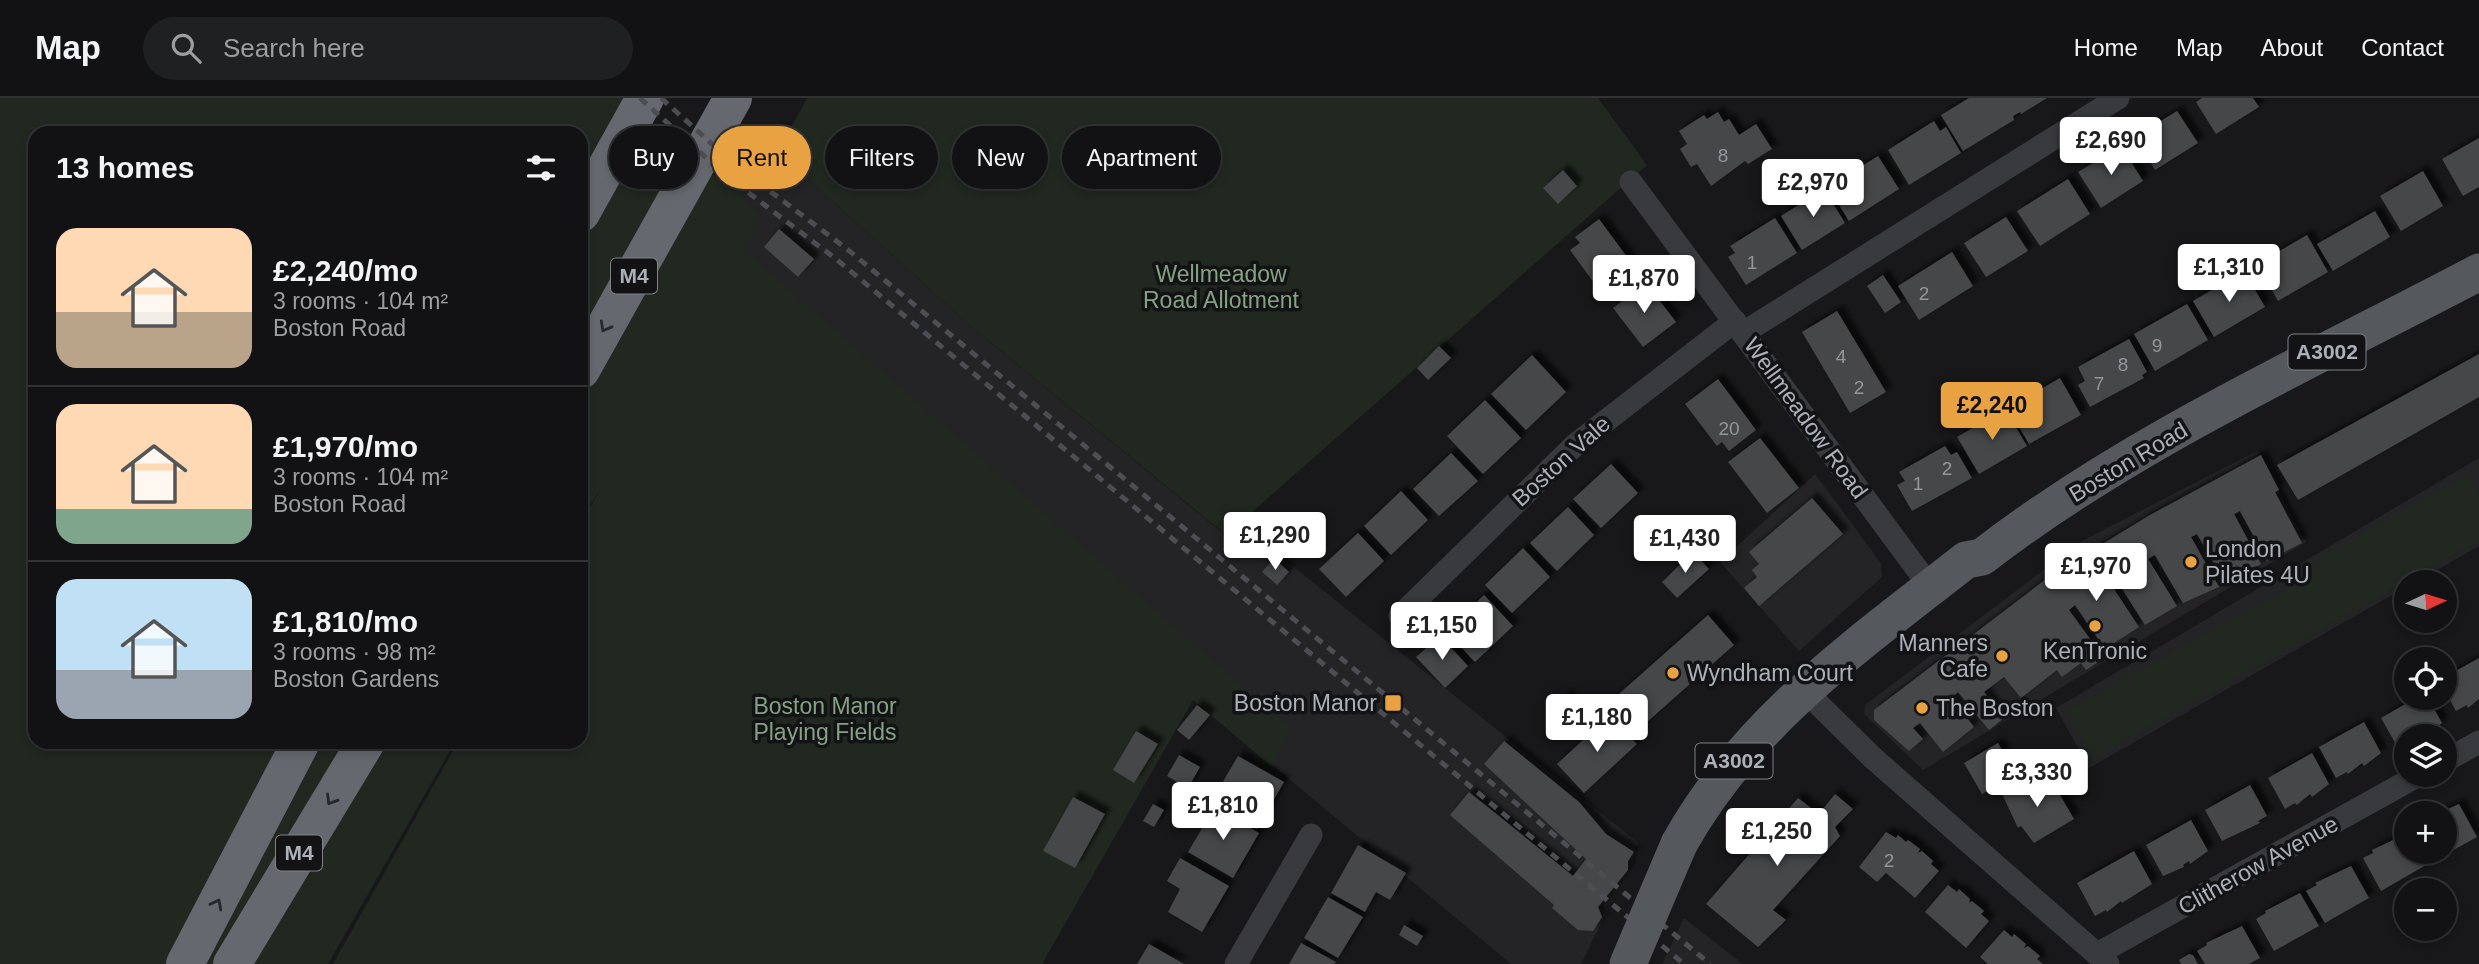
<!DOCTYPE html>
<meta charset="utf-8">
<style>
:root{--surface:#121214;--page:#1f2022;--text:#f1f3f6;--muted:#9c9ea0;--line:#313234;--accent:#e8a242}
body{margin:0;font-family:Arial,sans-serif;background:var(--page);color:var(--text);height:100vh;display:flex;flex-direction:column;font-size:26px;white-space:nowrap}
*{box-sizing:border-box;margin:0}
p{font-size:23px;color:var(--muted)}
.icon{flex:none;width:38px;height:38px;fill:none;stroke:currentColor;stroke-width:2;stroke-linecap:round;stroke-linejoin:round}
.map{position:relative;flex:1;overflow:hidden}
.details{position:absolute;left:28px;top:28px;width:560px;height:623px;display:flex;flex-direction:column;background:var(--surface);border-radius:21px;box-shadow:0 4px 10px #0003,0 0 0 2px var(--line)}
.details>*{flex:none}
.guide{position:absolute;left:609px;top:28px;width:665px;height:63px;display:flex;gap:14px}
.needle{width:46px;rotate:86deg}
.fabs{position:absolute;left:2394px;top:472px;display:grid;gap:14px}
.fabs a{display:grid;place-items:center;width:63px;height:63px;border-radius:50%;background:var(--surface);box-shadow:0 4px 10px #0003,0 0 0 2px var(--line);font-size:35px}
.price{position:absolute;translate:-50% -60px;padding:0 16px;border-radius:7px;background:#fff;color:#222;font-size:23px;line-height:46px;filter:drop-shadow(0 2px 4px #0008)}
.price::after{content:'';position:absolute;left:50%;top:42px;width:21px;height:16px;margin-left:-10px;background:inherit;clip-path:polygon(0 0,100% 0,50% 100%)}
.price.selected{background:var(--accent);color:#111}
ul{padding:0;list-style:none}
li{display:flex;align-items:center;gap:21px;height:175px;padding:0 28px}
li+li{border-top:2px solid var(--line)}
li span{display:grid;place-items:center;flex:none;width:196px;height:140px;border-radius:21px;color:#555}
li>.icon{margin-inline-start:auto}
span .icon{width:84px;height:84px;fill:#fffc;stroke-width:1}
li b{font-size:30px}
h2{display:flex;justify-content:space-between;align-items:center;height:84px;padding:0 28px;font-size:30px}
.chip{padding:0 24px;border-radius:32px;background:var(--surface);box-shadow:0 4px 10px #0003,0 0 0 2px var(--line);font-size:24px;line-height:63px}
.chip.selected{background:var(--accent);color:#111}
header{display:flex;align-items:center;gap:42px;box-sizing:border-box;height:98px;padding:0 35px;background:var(--surface);border-bottom:2px solid var(--line)}
header strong{font-size:33px}
nav{display:flex;gap:38px;margin-inline-start:auto;font-size:24px}
.search{width:490px;height:63px;background:var(--page);display:flex;align-items:center;gap:18px;box-sizing:border-box;padding:0 24px;border-radius:38px;color:var(--muted);font-size:26px}
.map>svg:first-child{display:block}
</style>
<header>
<strong>Map</strong>
<div class="search"><svg class="icon" aria-label="search" viewBox="0 0 24 24"><circle cx="10" cy="10" r="6"/><path d="M15 15l6 6"/></svg>Search here</div>
<nav><a>Home</a><a>Map</a><a>About</a><a>Contact</a></nav>
</header>
<div class="map">
<svg width="2479" height="866" viewBox="0 0 2479 866">
<defs>
<filter id="shadow"><feDropShadow dx="6" dy="-6" stdDeviation="2" flood-color="#0009"/></filter>
</defs>
<rect width="100%" height="100%" fill="#18181a"/>
<g fill="#242427">
<polygon points="751,53 778,54 973,230 1225,437 1239,425 1636,743 1639,746 1633,754 1633,764 1604,800 1608,811 1581,866 1511,866 691,182"/>
<polygon points="2257,353 2306,444 1923,672 1864,616 1865,607 2082,443"/>
<polygon points="2479,360 2479,448 2414,485 2406,485 2406,489 2089,670 2056,610"/>
<polygon points="1815,376 1881,465 1882,479 1799,553 1720,464"/>
<polygon points="1684,820 1743,866 1662,866"/>
</g>
<g fill="#202820">
<polygon points="0,0 622,0 759,115 745,153 1290,630 1271,668 1193,602 1042,866 333,866 458,644 581,644 581,425 601,390 581,422 581,35 35,35 35,644 455,644 328,866 0,866"/>
<polygon points="807,0 1598,0 1647,67 1226,437 973,230 778,54"/>
<polygon points="2467,377 2479,397 2479,442 2091,661 2067,612 2303,483 2321,459"/>
</g>
<g fill="#45464a" filter="url(#shadow)">
<polygon points="1969,0 2047,0 2021,16 2020,14 2013,18 2014,22 1963,53 1941,17"/>
<polygon points="2202,0 2253,0 2259,9 2216,36 2196,4"/>
<polygon points="2177,13 2198,45 2155,72 2135,39"/>
<polygon points="1718,14 1724,24 1729,21 1739,37 1756,26 1772,51 1748,66 1745,63 1711,88 1697,66 1691,69 1680,51 1687,46 1679,33 1704,17 1707,21"/>
<polygon points="1934,23 1940,33 1946,29 1961,55 1909,87 1888,52"/>
<polygon points="2479,40 2479,89 2463,98 2442,61"/>
<polygon points="2121,48 2143,83 2101,110 2078,74"/>
<polygon points="1878,58 1899,91 1849,123 1834,99 1841,94 1835,85"/>
<polygon points="1563,72 1577,88 1558,106 1543,90"/>
<polygon points="2423,73 2443,108 2401,133 2380,98"/>
<polygon points="2068,81 2090,116 2040,148 2017,113"/>
<polygon points="1824,91 1845,125 1802,152 1781,118"/>
<polygon points="2375,113 2390,139 2333,173 2317,146"/>
<polygon points="2006,119 2028,153 1986,179 1964,145"/>
<polygon points="1775,120 1797,155 1746,187 1728,159 1735,155 1730,148"/>
<polygon points="1599,121 1636,171 1602,196 1570,152 1580,145 1575,139"/>
<polygon points="779,131 814,161 798,179 764,149"/>
<polygon points="2307,137 2328,174 2278,203 2257,166"/>
<polygon points="1952,154 1973,188 1919,222 1898,188"/>
<polygon points="2244,173 2265,209 2214,239 2193,203"/>
<polygon points="1883,177 1901,204 1885,215 1867,188"/>
<polygon points="1646,185 1676,224 1643,249 1613,210"/>
<polygon points="2187,206 2208,242 2155,273 2134,236"/>
<polygon points="1837,213 1886,294 1850,315 1802,234"/>
<polygon points="2129,241 2147,274 2142,277 2144,280 2090,309 2078,287 2085,283 2078,269"/>
<polygon points="1439,248 1451,260 1428,282 1417,270"/>
<polygon points="2479,256 2479,299 2298,402 2277,367"/>
<polygon points="1532,257 1566,294 1526,332 1491,296"/>
<polygon points="2060,280 2081,317 2029,346 2008,310"/>
<polygon points="1718,281 1756,332 1729,353 1722,344 1717,348 1685,306"/>
<polygon points="1485,302 1521,340 1483,376 1447,338"/>
<polygon points="2005,311 2027,348 1979,376 1957,339"/>
<polygon points="1760,340 1799,390 1767,415 1728,364"/>
<polygon points="1945,348 1951,357 1957,354 1972,380 1912,413 1897,387 1905,383 1899,374"/>
<polygon points="1451,355 1478,383 1439,418 1413,391"/>
<polygon points="2261,357 2279,392 2275,394 2302,445 2267,463 2240,413 2234,416 2261,466 2242,476 2239,471 2223,481 2197,436 2191,439 2219,489 2183,505 2155,457 2151,459 2148,461 2177,508 2145,527 2116,481 2110,485 2139,529 2105,551 2075,507 2069,512 2104,560 2086,572 2081,565 2062,579 2057,572 2021,600 2004,579 1984,594 2004,620 1989,632 1958,594 1952,600 1974,629 1943,654 1920,625 1913,630 1923,641 1909,653 1874,622 1874,612 2050,478 2150,417"/>
<polygon points="1611,366 1638,395 1601,430 1573,401"/>
<polygon points="1401,393 1428,422 1391,457 1364,428"/>
<polygon points="1812,400 1843,436 1759,508 1744,490 1757,479 1752,472 1759,466 1749,454"/>
<polygon points="1568,409 1594,437 1557,473 1530,445"/>
<polygon points="1358,435 1384,463 1346,499 1319,471"/>
<polygon points="1523,450 1550,479 1512,515 1485,487"/>
<polygon points="1693,454 1709,471 1677,500 1662,484"/>
<polygon points="1274,460 1289,474 1277,487 1262,474"/>
<polygon points="1484,497 1513,528 1475,564 1446,533"/>
<polygon points="1708,517 1734,547 1638,632 1612,602"/>
<polygon points="1440,538 1468,568 1445,590 1416,559"/>
<polygon points="2479,560 2479,601 2468,610 2467,607 2456,613 2445,593 2445,579"/>
<polygon points="1566,596 1588,621 1572,635 1551,610"/>
<polygon points="2416,600 2428,600 2442,625 2425,639 2423,636 2406,639 2406,646 2398,650 2381,620"/>
<polygon points="1197,607 1210,617 1189,642 1177,632"/>
<polygon points="1610,617 1637,646 1584,695 1557,666"/>
<polygon points="2364,624 2381,655 2364,668 2362,665 2348,676 2347,674 2336,680 2319,649"/>
<polygon points="1136,633 1158,646 1134,685 1113,672"/>
<polygon points="1504,643 1579,704 1606,736 1634,754 1628,763 1628,772 1598,809 1602,819 1593,833 1578,832 1552,810 1554,807 1450,717 1469,694 1573,778 1586,761 1484,666"/>
<polygon points="1998,645 2016,677 1982,696 1964,665"/>
<polygon points="2312,655 2329,686 2312,699 2310,696 2297,707 2295,705 2285,711 2268,680"/>
<polygon points="1179,657 1200,669 1188,690 1167,678"/>
<polygon points="1238,658 1284,684 1257,731 1211,704"/>
<polygon points="2034,677 2047,697 2057,692 2074,721 2034,745 2021,728 2018,730 2002,696"/>
<polygon points="2250,687 2267,718 2258,723 2260,725 2222,743 2205,712"/>
<polygon points="1835,696 1853,711 1835,729 1840,738 1773,812 1786,822 1758,849 1706,806 1798,700 1819,716"/>
<polygon points="1073,699 1105,716 1075,770 1043,753"/>
<polygon points="1153,706 1164,712 1154,729 1143,723"/>
<polygon points="1209,706 1259,735 1233,780 1188,754 1207,722 1201,719"/>
<polygon points="2459,706 2477,739 2432,764 2426,754 2445,754 2445,716 2437,716"/>
<polygon points="2191,722 2208,753 2190,766 2189,763 2183,767 2184,769 2163,778 2146,747"/>
<polygon points="1886,734 1896,740 1898,737 1906,744 1908,742 1920,751 1918,755 1922,753 1933,763 1931,766 1939,773 1915,800 1886,775 1877,784 1859,769"/>
<polygon points="2406,736 2406,754 2418,754 2426,767 2381,793 2363,760 2373,755 2372,752"/>
<polygon points="1358,747 1406,775 1390,802 1376,794 1365,814 1331,795"/>
<polygon points="2134,753 2152,786 2122,805 2121,803 2107,814 2106,812 2095,818 2077,785"/>
<polygon points="1180,760 1229,788 1202,834 1168,814 1180,791 1167,783"/>
<polygon points="2351,768 2369,800 2325,825 2306,793 2317,787 2315,785"/>
<polygon points="1948,787 1957,794 1959,791 1970,801 1969,805 1972,803 1984,813 1981,816 1989,823 1966,850 1925,814"/>
<polygon points="2300,795 2319,828 2274,853 2256,821 2266,815 2265,813"/>
<polygon points="1328,799 1363,819 1338,860 1304,840"/>
<polygon points="1404,827 1423,838 1417,848 1399,837"/>
<polygon points="2242,828 2260,860 2249,866 2205,866 2197,853 2207,847 2206,845"/>
<polygon points="2004,832 2012,839 2014,836 2026,846 2024,850 2028,848 2040,858 2037,861 2043,866 1988,866 1980,859"/>
<polygon points="1301,845 1336,864 1334,866 1289,866"/>
<polygon points="1149,846 1184,866 1137,866"/>
<polygon points="2189,856 2193,857 2198,866 2181,866 2179,862"/>
</g>
<g fill="none" stroke-linecap="round" stroke-linejoin="round">
<g stroke="#393a3e" stroke-width="23">
<polyline points="1631,84 1931,490"/>
<polyline points="1743,235 2118,0"/>
<polyline points="1400,518 1576,346 1735,223"/>
<polyline points="1804,592 1873,660 2108,866"/>
<polyline points="2445,663 2479,644"/>
<polyline points="2097,856 2419,677"/>
<polyline points="1236,866 1311,737"/>
</g>
<path stroke="#55585d" stroke-width="37" d="M1679,746C1747,623 1858,547 1966,462L1982,459C2129,345 2314,261 2479,174"/>
<g stroke="#65696f" stroke-width="38">
<polyline points="581,115 645,0"/>
<polyline points="581,272 733,0"/>
<polyline points="185,866 301,644"/>
<polyline points="232,866 366,644"/>
</g>
<g stroke="#4c4e53" stroke-width="5" stroke-dasharray="9 7" stroke-linecap="butt">
<polyline points="640,0 725,77 836,161 1684,866"/>
<polyline points="661,0 734,66 847,151 1710,866"/>
</g>
<polyline stroke="#55585d" stroke-width="37" points="1628,866 1679,746"/>
</g>
<defs><path id="oneway-chevron" d="M-2-3.5L2.5 0L-2 3.5" fill="none" stroke-width="1.6" stroke-linecap="round" stroke-linejoin="round" transform="scale(1.75)"/></defs>
<g stroke="#28282c">
<use href="#oneway-chevron" transform="translate(605 229) rotate(119)"/>
<use href="#oneway-chevron" transform="translate(331 702) rotate(121)"/>
<use href="#oneway-chevron" transform="translate(217 806) rotate(-62)"/>
</g>
<g fill="#e8a242" stroke="#131315" stroke-width="2.5">
<circle cx="2191" cy="464" r="7"/>
<circle cx="2095" cy="528" r="7"/>
<circle cx="2002" cy="558" r="7"/>
<circle cx="1673" cy="575" r="7"/>
<rect x="1384" y="596" width="18" height="18" rx="3.5"/>
<circle cx="1922" cy="610" r="7"/>
</g>
<g text-anchor="middle" stroke-width="7" stroke-linejoin="round" paint-order="stroke">
<g font-size="19" fill="#92969d">
<text x="1723" y="64">8</text>
<text x="1752" y="171">1</text>
<text x="1924" y="202">2</text>
<text x="2157" y="254">9</text>
<text x="1841" y="265">4</text>
<text x="2123" y="273">8</text>
<text x="2099" y="292">7</text>
<text x="1859" y="296">2</text>
<text x="1729" y="337">20</text>
<text x="1947" y="377">2</text>
<text x="1918" y="392">1</text>
<text x="1889" y="769">2</text>
</g>
<g fill="#131315" stroke="#7d8188" stroke-width="2">
<rect x="611" y="160.5" width="46" height="35" rx="5"/>
<rect x="2288.5" y="236.5" width="77" height="35" rx="5"/>
<rect x="1695.5" y="645.5" width="77" height="35" rx="5"/>
<rect x="276" y="737.5" width="46" height="35" rx="5"/>
</g>
<g font-size="21" font-weight="bold" fill="#abb0b9">
<text x="634" y="185">M4</text>
<text x="2327" y="261">A3002</text>
<text x="1734" y="670">A3002</text>
<text x="299" y="762">M4</text>
</g>
<g font-size="23" fill="#84a283" stroke="#131315">
<text x="1221" y="184">Wellmeadow<tspan x="1221" dy="26">Road Allotment</tspan></text>
<text x="825" y="616">Boston Manor<tspan x="825" dy="26">Playing Fields</tspan></text>
</g>
<g font-size="23" fill="#abb0b9" stroke="#131315">
<text transform="translate(1806 320) rotate(54)" y="8">Wellmeadow Road</text>
<text transform="translate(1561 363) rotate(-42)" y="8">Boston Vale</text>
<text transform="translate(2128 364) rotate(-31)" y="8">Boston Road</text>
<text transform="translate(2258 767) rotate(-29)" y="8">Clitherow Avenue</text>
</g>
<g font-size="23" fill="#abb0b9" stroke="#131315" text-anchor="start">
<text x="2205" y="459">London<tspan x="2205" dy="26">Pilates 4U</tspan></text>
<text x="1988" y="553" text-anchor="end">Manners<tspan x="1988" dy="26">Cafe</tspan></text>
<text x="2095" y="561" text-anchor="middle">KenTronic</text>
<text x="1687" y="583">Wyndham Court</text>
<text x="1377" y="613" text-anchor="end">Boston Manor</text>
<text x="1936" y="618">The Boston</text>
</g>
</g>
</svg>
<div class="fabs">
<a><svg class="needle" viewBox="-14 -14 28 28"><path d="M0-13l5 13h-10z" fill="#e53935"/><path d="M0 13l5-13h-10z" fill="#9c9ea0"/></svg></a>
<a><svg class="icon" aria-label="locate" viewBox="0 0 24 24"><circle cx="12" cy="12" r="6"/><path d="M12 2v4M12 18v4M2 12h4M18 12h4"/></svg></a>
<a><svg class="icon" aria-label="layers" viewBox="0 0 24 24"><path d="M12 4l9 5-9 5-9-5zM3 14l9 5 9-5"/></svg></a>
<a>+</a>
<a>−</a>
</div>
<b class="price" style="left:2111px;top:79px">£2,690</b>
<b class="price" style="left:1813px;top:121px">£2,970</b>
<b class="price" style="left:2229px;top:206px">£1,310</b>
<b class="price" style="left:1644px;top:217px">£1,870</b>
<b class="price selected" style="left:1992px;top:344px">£2,240</b>
<b class="price" style="left:1275px;top:474px">£1,290</b>
<b class="price" style="left:1685px;top:477px">£1,430</b>
<b class="price" style="left:2096px;top:505px">£1,970</b>
<b class="price" style="left:1442px;top:564px">£1,150</b>
<b class="price" style="left:1597px;top:656px">£1,180</b>
<b class="price" style="left:2037px;top:711px">£3,330</b>
<b class="price" style="left:1223px;top:744px">£1,810</b>
<b class="price" style="left:1777px;top:770px">£1,250</b>
<div class="guide">
<a class="chip">Buy</a>
<a class="chip selected">Rent</a>
<a class="chip">Filters</a>
<a class="chip">New</a>
<a class="chip">Apartment</a>
</div>
<section class="details">
<h2>13 homes<svg class="icon" aria-label="filters" viewBox="0 0 24 24"><path d="M4 7h16M4 17h16"/><circle cx="9" cy="7" r="2"/><circle cx="15" cy="17" r="2"/></svg></h2>
<ul>
<li><span style="background:linear-gradient(#ffd9b3 60%,#b9a48a 0)"><svg class="icon" aria-label="home" viewBox="0 0 24 24"><path d="M3 11l9-7 9 7M6 9v11h12V9"/></svg></span><div><b>£2,240/mo</b><p>3 rooms · 104 m²</p><p>Boston Road</p></div></li>
<li><span style="background:linear-gradient(#ffd9b3 75%,#7fa58c 0)"><svg class="icon" aria-label="home" viewBox="0 0 24 24"><path d="M3 11l9-7 9 7M6 9v11h12V9"/></svg></span><div><b>£1,970/mo</b><p>3 rooms · 104 m²</p><p>Boston Road</p></div></li>
<li><span style="background:linear-gradient(#bfe0f5 65%,#9aa5b1 0)"><svg class="icon" aria-label="home" viewBox="0 0 24 24"><path d="M3 11l9-7 9 7M6 9v11h12V9"/></svg></span><div><b>£1,810/mo</b><p>3 rooms · 98 m²</p><p>Boston Gardens</p></div></li>
</ul>
</section>
</div>
